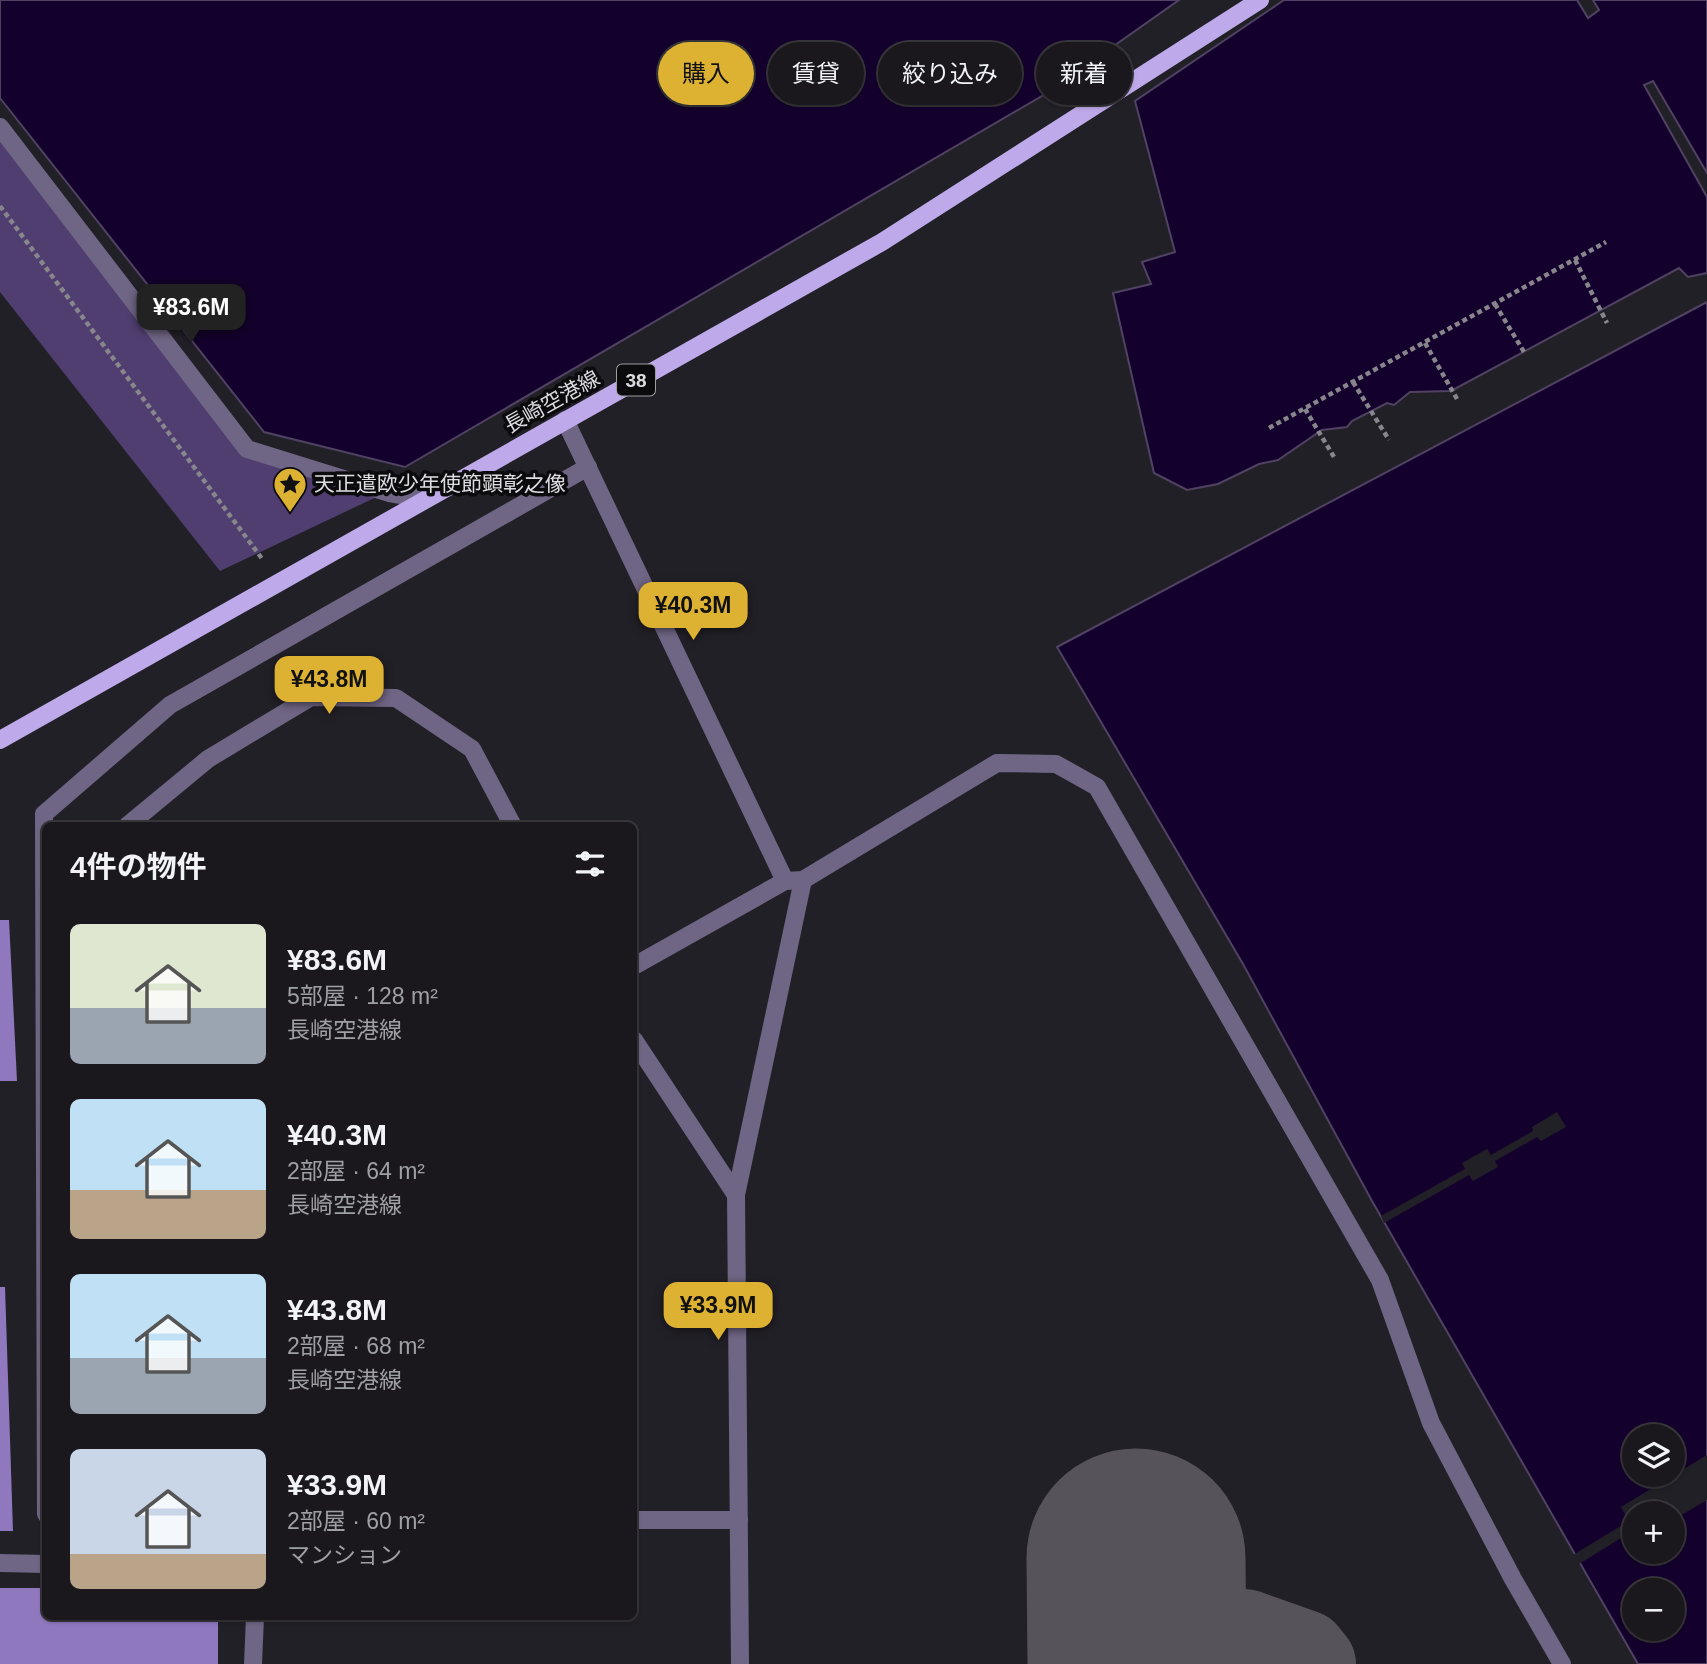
<!DOCTYPE html>
<html lang="ja">
<meta charset="utf-8">
<style>
:root{--surface:#1a181d;--page:#27252a;--text:#f1f3f6;--muted:#9fa0a4;--line:#38373b;--accent:#ddb233}
body{margin:0;font-family:Arial,"Noto Sans JP",sans-serif;background:var(--page);color:var(--text);height:100vh;display:flex;flex-direction:column;font-size:26px;white-space:nowrap}
*{box-sizing:border-box;margin:0}
p{font-size:23px;color:var(--muted)}
.icon{flex:none;width:38px;height:38px;fill:none;stroke:currentColor;stroke-width:2;stroke-linecap:round;stroke-linejoin:round}
.map{position:relative;flex:1;overflow:hidden}
.details{position:absolute;left:42px;top:822px;width:595px;height:798px;display:flex;flex-direction:column;background:var(--surface);border-radius:10px;box-shadow:0 2px 5px #0004,0 0 0 2px var(--line)}
.details>*{flex:none}
.guide{position:absolute;left:658px;top:42px;width:665px;height:63px;display:flex;gap:14px}
.buttons{position:absolute;left:1622px;top:1424px;display:grid;gap:14px}
.buttons a{display:grid;place-items:center;width:63px;height:63px;border-radius:50%;background:var(--surface);box-shadow:0 2px 5px #0004,0 0 0 2px var(--line);font-size:35px}
.price{position:absolute;translate:-50% -60px;padding:0 16px;border-radius:14px;background:var(--accent);color:#111;font-size:23px;line-height:46px;filter:drop-shadow(0 2px 4px #0008)}
.price::after{content:'';position:absolute;left:50%;top:42px;width:21px;height:16px;margin-left:-10px;background:inherit;clip-path:polygon(0 0,100% 0,50% 100%)}
.price.active{background:#222;color:#fff}
ul{padding:0;list-style:none}
li{display:flex;align-items:center;gap:21px;height:175px;padding:0 28px}
li span{display:grid;place-items:center;flex:none;width:196px;height:140px;border-radius:10px;color:#555}
li>.icon{margin-inline-start:auto}
span .icon{width:84px;height:84px;fill:#fffc;stroke-width:1}
li b{font-size:30px}
h2{display:flex;justify-content:space-between;align-items:center;height:84px;padding:0 28px;font-size:30px}
.pill{padding:0 24px;border-radius:32px;background:var(--surface);box-shadow:0 2px 5px #0004,0 0 0 2px var(--line);font-size:24px;line-height:63px}
.pill.active{background:var(--accent);color:#111}
.map>svg:first-child{display:block}
</style>
<div class="map">
<svg width="1707" height="1664" viewBox="0 0 1707 1664">
<rect width="100%" height="100%" fill="#222027"/>
<polygon fill="#503e70" points="0,137 253,443 385,493 220,571 0,292"/>
<g fill="#14002c" stroke="#504262" stroke-width="2" fill-rule="evenodd">
<polygon points="0,0 1179,0 1047,93 405,467 264,432 0,98"/>
<polygon points="1284,0 1577,0 1588,18 1599,10 1593,0 1707,0 1707,173 1653,81 1644,85 1707,197 1707,273 1688,277 1679,268 1451,391 1410,392 1394,405 1387,403 1352,421 1347,427 1322,430 1278,460 1259,464 1218,484 1187,490 1154,473 1113,293 1151,284 1142,262 1175,252 1135,101"/>
<path d="M1707,302V1664H1638L1372,1201L1243,964L1057,647ZM1634,1437H1673V1475H1634ZM1634,1514H1673V1552H1634ZM1634,1591H1673V1629H1634Z"/>
</g>
<g fill="#222027">
<polygon points="1557,1112 1566,1127 1541,1141 1537,1137 1495,1161 1498,1167 1473,1181 1469,1175 1384,1223 1381,1216 1465,1169 1462,1163 1487,1149 1491,1155 1533,1131 1532,1127"/>
<polygon points="1707,1455 1707,1500 1673,1520 1673,1514 1634,1514 1634,1530 1579,1564 1573,1555 1629,1521 1621,1507"/>
</g>
<g fill="none" stroke-linecap="round" stroke-linejoin="round">
<polyline stroke="#56545a" stroke-width="88" points="1137,1633 1245,1633 1304,1654 1312,1664"/>
<polyline stroke="#56545a" stroke-width="219" points="1136,1558 1137,1664"/>
</g>
<g fill="#9078bf">
<polygon points="0,920 9,920 17,1081 0,1081"/>
<polygon points="0,1287 5,1287 13,1531 0,1531"/>
<polygon points="0,1588 46,1588 46,1617 218,1617 218,1664 0,1664"/>
</g>
<g fill="none" stroke-linecap="round" stroke-linejoin="round">
<g stroke="#87868c" stroke-width="4.5" stroke-dasharray="5 3.5" stroke-linecap="butt">
<polyline points="0,206 263,560"/>
<polyline points="1575,260 1607,323"/>
<polyline points="1495,304 1524,352"/>
<polyline points="1425,343 1457,399"/>
<polyline points="1353,382 1389,440"/>
<polyline points="1305,409 1334,457"/>
<polyline points="1269,428 1606,242"/>
</g>
<g stroke="#6f6584" stroke-width="18">
<polyline points="0,127 247,449 389,493 426,499"/>
<polyline points="565,420 785,881"/>
<polyline points="127,826 208,759 311,697 396,698 472,749 513,826"/>
<polyline points="634,966 785,881 803,880 997,763 1056,764 1097,787 1380,1280 1431,1423 1513,1579 1562,1664"/>
<polyline points="634,1040 736,1195 740,1664"/>
<polyline points="736,1195 803,880"/>
<polyline points="46,1514 44,814 170,705 588,467"/>
<polyline points="634,1520 739,1520"/>
<polyline points="0,1563 46,1564"/>
<polyline points="253,1664 255,1617"/>
</g>
<polyline stroke="#beaaea" stroke-width="18" points="0,740 882,242 1260,0"/>
</g>
<defs>
<symbol id="sight-pin" viewBox="-11 -11 22 30"><path d="M0 17L-7.5 6A9.5 9.5 0 1 1 7.5 6Z" fill="#ddb233" stroke="#0b0a0d"/><path d="M0-6L1.8-2.2L6-1.7L2.9 1.2L3.7 5.4L0 3.3L-3.7 5.4L-2.9 1.2L-6-1.7L-1.8-2.2Z" fill="#111"/></symbol>
</defs>
<g fill-rule="evenodd">
<use href="#sight-pin" x="271" y="465" width="38" height="52"/>
</g>
<g text-anchor="middle" stroke-width="7" stroke-linejoin="round" paint-order="stroke">
<rect fill="#0b0a0d" stroke="#9e9da1" stroke-width="2" x="617" y="364.5" width="38" height="31" rx="5"/>
<g font-size="19" font-weight="bold" fill="#dddce1">
<text x="636" y="387">38</text>
</g>
<g font-size="21" fill="#dddce1" stroke="#0b0a0d">
<text transform="translate(552 402) rotate(-29)" y="7">長崎空港線</text>
</g>
<g font-size="21" fill="#dddce1" stroke="#0b0a0d" text-anchor="start">
<text x="314" y="491">天正遣欧少年使節顕彰之像</text>
</g>
</g>
</svg>
<div class="buttons">
<a><svg class="icon" aria-label="layers" viewBox="0 0 24 24"><path d="M12 4l9 5-9 5-9-5zM3 14l9 5 9-5"/></svg></a>
<a>+</a>
<a>−</a>
</div>
<b class="price active" style="left:191px;top:344px">¥83.6M</b>
<b class="price" style="left:693px;top:642px">¥40.3M</b>
<b class="price" style="left:329px;top:716px">¥43.8M</b>
<b class="price" style="left:718px;top:1342px">¥33.9M</b>
<div class="guide">
<a class="pill active">購入</a>
<a class="pill">賃貸</a>
<a class="pill">絞り込み</a>
<a class="pill">新着</a>
</div>
<section class="details">
<h2>4件の物件<svg class="icon" aria-label="filters" viewBox="0 0 24 24"><path d="M4 7h16M4 17h16"/><circle cx="9" cy="7" r="2"/><circle cx="15" cy="17" r="2"/></svg></h2>
<ul>
<li><span style="background:linear-gradient(#dfe7d0 60%,#9aa5b1 0)"><svg class="icon" aria-label="home" viewBox="0 0 24 24"><path d="M3 11l9-7 9 7M6 9v11h12V9"/></svg></span><div><b>¥83.6M</b><p>5部屋 · 128 m²</p><p>長崎空港線</p></div></li>
<li><span style="background:linear-gradient(#bfe0f5 65%,#b9a48a 0)"><svg class="icon" aria-label="home" viewBox="0 0 24 24"><path d="M3 11l9-7 9 7M6 9v11h12V9"/></svg></span><div><b>¥40.3M</b><p>2部屋 · 64 m²</p><p>長崎空港線</p></div></li>
<li><span style="background:linear-gradient(#bfe0f5 60%,#9aa5b1 0)"><svg class="icon" aria-label="home" viewBox="0 0 24 24"><path d="M3 11l9-7 9 7M6 9v11h12V9"/></svg></span><div><b>¥43.8M</b><p>2部屋 · 68 m²</p><p>長崎空港線</p></div></li>
<li><span style="background:linear-gradient(#c9d6e8 75%,#b9a48a 0)"><svg class="icon" aria-label="home" viewBox="0 0 24 24"><path d="M3 11l9-7 9 7M6 9v11h12V9"/></svg></span><div><b>¥33.9M</b><p>2部屋 · 60 m²</p><p>マンション</p></div></li>
</ul>
</section>
</div>
